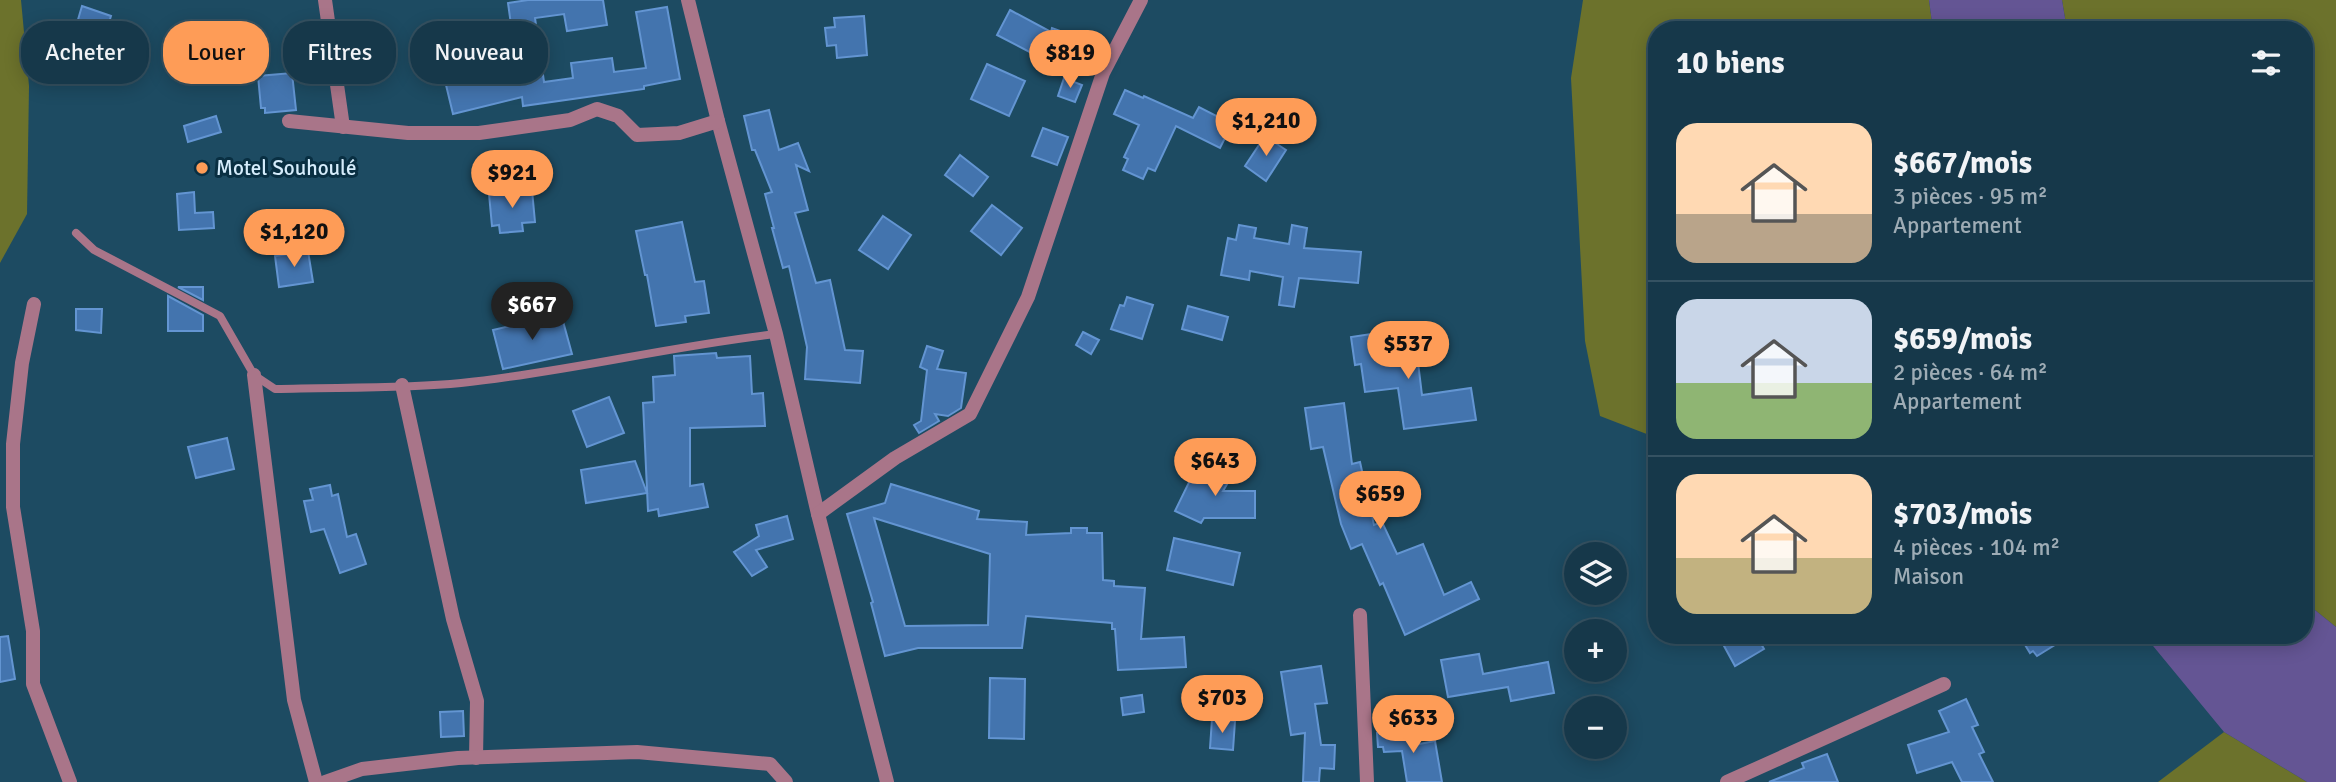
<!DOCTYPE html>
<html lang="fr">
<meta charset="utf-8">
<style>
:root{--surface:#16384a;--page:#234354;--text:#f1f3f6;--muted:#9eacb5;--line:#355262;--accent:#fe9c57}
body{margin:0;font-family:Signika,sans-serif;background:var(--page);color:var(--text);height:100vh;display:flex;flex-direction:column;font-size:26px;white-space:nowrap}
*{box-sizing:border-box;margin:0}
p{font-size:23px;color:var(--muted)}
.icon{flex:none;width:38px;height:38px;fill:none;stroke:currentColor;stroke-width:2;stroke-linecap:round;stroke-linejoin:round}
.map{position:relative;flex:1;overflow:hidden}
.panel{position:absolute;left:1648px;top:21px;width:665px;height:623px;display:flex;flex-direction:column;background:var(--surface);border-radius:28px;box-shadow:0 4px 18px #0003,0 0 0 2px var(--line)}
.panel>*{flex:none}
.banner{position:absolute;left:21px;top:21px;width:665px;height:63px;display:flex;gap:14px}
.buttons{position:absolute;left:1564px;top:542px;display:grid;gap:14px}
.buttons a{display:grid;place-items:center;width:63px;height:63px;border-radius:50%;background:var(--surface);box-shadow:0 4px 18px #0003,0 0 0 2px var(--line);font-size:35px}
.price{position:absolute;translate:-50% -60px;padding:0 16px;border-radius:24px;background:var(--accent);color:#111;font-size:23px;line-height:46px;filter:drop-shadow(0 2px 4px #0008)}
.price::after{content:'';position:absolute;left:50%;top:42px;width:21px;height:16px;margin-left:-10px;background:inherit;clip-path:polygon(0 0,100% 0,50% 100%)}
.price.selected{background:#222;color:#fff}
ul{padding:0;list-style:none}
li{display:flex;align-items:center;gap:21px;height:175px;padding:0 28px}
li+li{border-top:2px solid var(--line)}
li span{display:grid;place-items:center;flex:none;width:196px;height:140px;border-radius:21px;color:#555}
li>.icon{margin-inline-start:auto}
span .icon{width:84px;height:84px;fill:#fffc;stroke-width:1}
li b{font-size:30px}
h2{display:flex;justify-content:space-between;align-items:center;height:84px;padding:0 28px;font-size:30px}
.pill{padding:0 24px;border-radius:28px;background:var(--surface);box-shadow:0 4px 18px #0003,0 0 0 2px var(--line);font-size:24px;line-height:63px}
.pill.selected{background:var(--accent);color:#111}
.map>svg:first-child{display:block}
</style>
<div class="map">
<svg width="2336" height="782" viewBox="0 0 2336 782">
<rect width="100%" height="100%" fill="#1d4b62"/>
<g fill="#6c722c">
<polygon points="0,0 21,0 29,86 27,214 0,263"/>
<polygon points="1583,0 1929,0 1933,30 1657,30 1657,438 1600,416 1585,341 1571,78"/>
<polygon points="2062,0 2336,0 2336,627 2305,602 2305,30 2067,30"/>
<polygon points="2224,732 2307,782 2158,782"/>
</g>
<g fill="#645594">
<polygon points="1929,0 2062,0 2067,30 1933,30"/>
<polygon points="2305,602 2336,627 2336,782 2307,782 2224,732 2144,635 2305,635"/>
</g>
<g fill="#4374ae" stroke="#6395d2" stroke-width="2" fill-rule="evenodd">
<polygon points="528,0 603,0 607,25 567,31 564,14 535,18 544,82 573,78 571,63 612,58 614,72 646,68 636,12 667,7 680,79 644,86 644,89 523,106 522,97 453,114 446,85 517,68 508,3"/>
<polygon points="82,6 111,16 106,32 77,23"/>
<polygon points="1010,10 1051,32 1052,28 1077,37 1074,43 1080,45 1072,69 1045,60 997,35"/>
<polygon points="864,16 867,55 837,58 836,45 827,46 825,28 835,27 834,18"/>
<polygon points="987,64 1025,81 1009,116 971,99"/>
<polygon points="292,73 296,110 265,113 265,108 261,108 258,76"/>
<polygon points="1064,78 1082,85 1075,102 1058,96"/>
<polygon points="1125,90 1143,98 1144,96 1193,118 1199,107 1232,124 1220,148 1176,126 1155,171 1148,168 1143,179 1123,170 1128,159 1124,157 1139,125 1114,114"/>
<polygon points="769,110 779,150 798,143 809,171 796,165 808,210 795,213 816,283 830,280 845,350 863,351 860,383 805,379 807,347 789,266 783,268 772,228 774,228 765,194 772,192 755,150 752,150 744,116"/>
<polygon points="216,116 221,132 188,142 184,126"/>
<polygon points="1043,128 1068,137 1057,165 1032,156"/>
<polygon points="1265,136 1286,150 1266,181 1245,166"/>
<polygon points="960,155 988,177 973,196 945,175"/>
<polygon points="532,190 535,222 522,223 523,231 500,233 499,225 492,226 489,194"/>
<polygon points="194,192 195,213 213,212 214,228 179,230 177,194"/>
<polygon points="992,205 1022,228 1001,255 971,231"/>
<polygon points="883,216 911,235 888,269 859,250"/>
<polygon points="682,222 695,282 704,281 709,313 685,316 686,322 656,326 647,275 645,275 636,231"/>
<polygon points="1239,225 1256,228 1254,238 1289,244 1292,225 1307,228 1304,248 1361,252 1358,283 1299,278 1294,307 1279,305 1283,277 1250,271 1249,280 1221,275 1228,238 1236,240"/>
<polygon points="308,251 313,282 279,287 275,256"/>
<polygon points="178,287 203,287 203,300"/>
<polygon points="168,296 203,315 203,331 168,331"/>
<polygon points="1127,297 1153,305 1142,339 1111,329 1120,305 1124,306"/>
<polygon points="1188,306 1228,317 1222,340 1182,329"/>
<polygon points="76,309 102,309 101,333 76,330"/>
<polygon points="561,314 572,354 503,369 493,330"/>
<polygon points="1405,329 1408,355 1417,354 1422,395 1471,388 1476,420 1404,429 1398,388 1365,392 1361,364 1355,365 1351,337"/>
<polygon points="1083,332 1099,340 1091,354 1076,345"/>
<polygon points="927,346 943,351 937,369 966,373 961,408 948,416 935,414 939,421 919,433 914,425 921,421 927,370 920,367"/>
<polygon points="716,353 717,358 750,356 752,394 763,393 765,426 690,428 690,486 703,484 708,507 659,516 658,509 648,511 643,403 654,402 653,377 675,375 674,356"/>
<polygon points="609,397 624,433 587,447 573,411"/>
<polygon points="1344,403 1352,464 1360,462 1374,525 1382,522 1397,554 1423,544 1444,595 1471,582 1479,599 1405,635 1383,583 1380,585 1362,544 1351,549 1341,524 1323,447 1311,449 1305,408"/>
<polygon points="227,438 234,469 196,478 188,447"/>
<polygon points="635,461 647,493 586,503 581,470"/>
<polygon points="1227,464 1232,468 1233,474 1223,491 1255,491 1255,518 1204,518 1201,523 1175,511 1196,468 1215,477 1219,467"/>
<path d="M891,484L979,511L977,519L1027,522L1026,535L1071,533V528H1087V533H1102L1103,580L1114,581V586L1145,588L1141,639L1184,637L1186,667L1118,670L1115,629H1112V623L1026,616L1022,648H918L885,656L871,603L873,602L847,514L885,503ZM874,518L990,554L988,625L905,626Z"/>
<polygon points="330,485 332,496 338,494 347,537 356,534 366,564 340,573 324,529 311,532 304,501 313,500 310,489"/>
<polygon points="787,516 793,539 756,550 767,567 752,576 734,552 759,536 756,525"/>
<polygon points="1174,538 1240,553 1233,585 1167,570"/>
<polygon points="1718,635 1756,635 1764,649 1735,666"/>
<polygon points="2019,635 2071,635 2037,656 2033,651 2030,653"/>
<polygon points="8,636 15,679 0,682 0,637"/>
<polygon points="1479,654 1483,674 1548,662 1554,693 1511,701 1508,687 1448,697 1441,660"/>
<polygon points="1321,666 1327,703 1315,704 1321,745 1335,745 1334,769 1320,768 1319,782 1303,782 1305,733 1291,735 1281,672"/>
<polygon points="990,678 1025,679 1024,739 989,738"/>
<polygon points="1142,695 1144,712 1123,715 1121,698"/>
<polygon points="1966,699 1978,725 1972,727 1984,752 1979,754 1993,782 1962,782 1952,762 1917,773 1908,745 1949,732 1939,711"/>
<polygon points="463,711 464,736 441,737 440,712"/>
<polygon points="1212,719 1235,721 1233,750 1210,748"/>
<polygon points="1417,729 1419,744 1435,741 1442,782 1407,782 1402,751 1384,752 1383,747 1378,747 1377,733"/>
<polygon points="1827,754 1838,782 1769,782 1804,768 1802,763"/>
</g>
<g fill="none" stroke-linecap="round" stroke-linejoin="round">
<path stroke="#a97589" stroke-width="8" d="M76,233L94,250L220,316L254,375L275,389C336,387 401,389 461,383C567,372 670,346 776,334"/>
<g stroke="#a97589" stroke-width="14">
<polyline points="325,0 343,127"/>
<polyline points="688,0 718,121 776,334 818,514 887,782"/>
<polyline points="289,121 408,133 479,133 570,120 597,109 618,116 637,135 679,133 718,121"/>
<polyline points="34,304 22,363 13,444 13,507 33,631 33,684 70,782"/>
<polyline points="254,375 294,700 316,782"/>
<polyline points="402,385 453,619 477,701 476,758"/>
<polyline points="818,514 895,458 970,414 1028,297 1103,73 1141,0"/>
<polyline points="1360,615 1367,782"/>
<polyline points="325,782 362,769 458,758 637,752 770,764 786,782"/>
<polyline points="1727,782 1944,684"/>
</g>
</g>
<circle fill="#fe9c57" stroke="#092f42" stroke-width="2.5" cx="202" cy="168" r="7"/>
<g text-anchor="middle" stroke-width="6" stroke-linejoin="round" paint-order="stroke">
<g font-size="21" fill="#d5ecfb" stroke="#092f42" text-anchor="start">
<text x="216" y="175">Motel Souhoulé</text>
</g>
</g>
</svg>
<div class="buttons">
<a><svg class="icon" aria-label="layers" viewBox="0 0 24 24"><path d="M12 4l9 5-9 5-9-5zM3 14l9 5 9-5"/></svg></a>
<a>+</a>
<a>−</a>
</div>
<b class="price" style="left:1070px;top:90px">$819</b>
<b class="price" style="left:1266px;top:158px">$1,210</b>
<b class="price" style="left:512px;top:210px">$921</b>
<b class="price" style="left:294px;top:269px">$1,120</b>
<b class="price selected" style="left:532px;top:342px">$667</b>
<b class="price" style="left:1408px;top:381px">$537</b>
<b class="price" style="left:1215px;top:498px">$643</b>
<b class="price" style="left:1380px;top:531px">$659</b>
<b class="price" style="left:1222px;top:735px">$703</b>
<b class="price" style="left:1413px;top:755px">$633</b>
<div class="banner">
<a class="pill">Acheter</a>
<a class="pill selected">Louer</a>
<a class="pill">Filtres</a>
<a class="pill">Nouveau</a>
</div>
<section class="panel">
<h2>10 biens<svg class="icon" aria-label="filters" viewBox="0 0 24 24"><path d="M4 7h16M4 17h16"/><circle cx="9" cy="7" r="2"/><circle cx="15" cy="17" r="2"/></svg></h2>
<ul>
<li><span style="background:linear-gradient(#ffd9b3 65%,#b9a48a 0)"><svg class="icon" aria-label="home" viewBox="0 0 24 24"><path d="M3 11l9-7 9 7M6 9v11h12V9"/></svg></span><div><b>$667/mois</b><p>3 pièces · 95 m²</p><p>Appartement</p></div></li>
<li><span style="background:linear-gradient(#c9d6e8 60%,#8fb573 0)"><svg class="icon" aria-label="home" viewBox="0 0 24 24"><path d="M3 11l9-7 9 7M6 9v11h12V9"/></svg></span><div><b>$659/mois</b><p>2 pièces · 64 m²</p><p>Appartement</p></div></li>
<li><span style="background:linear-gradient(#ffd9b3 60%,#c2b280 0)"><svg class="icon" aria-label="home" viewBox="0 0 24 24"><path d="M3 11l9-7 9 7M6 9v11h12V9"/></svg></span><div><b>$703/mois</b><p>4 pièces · 104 m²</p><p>Maison</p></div></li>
</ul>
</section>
</div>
